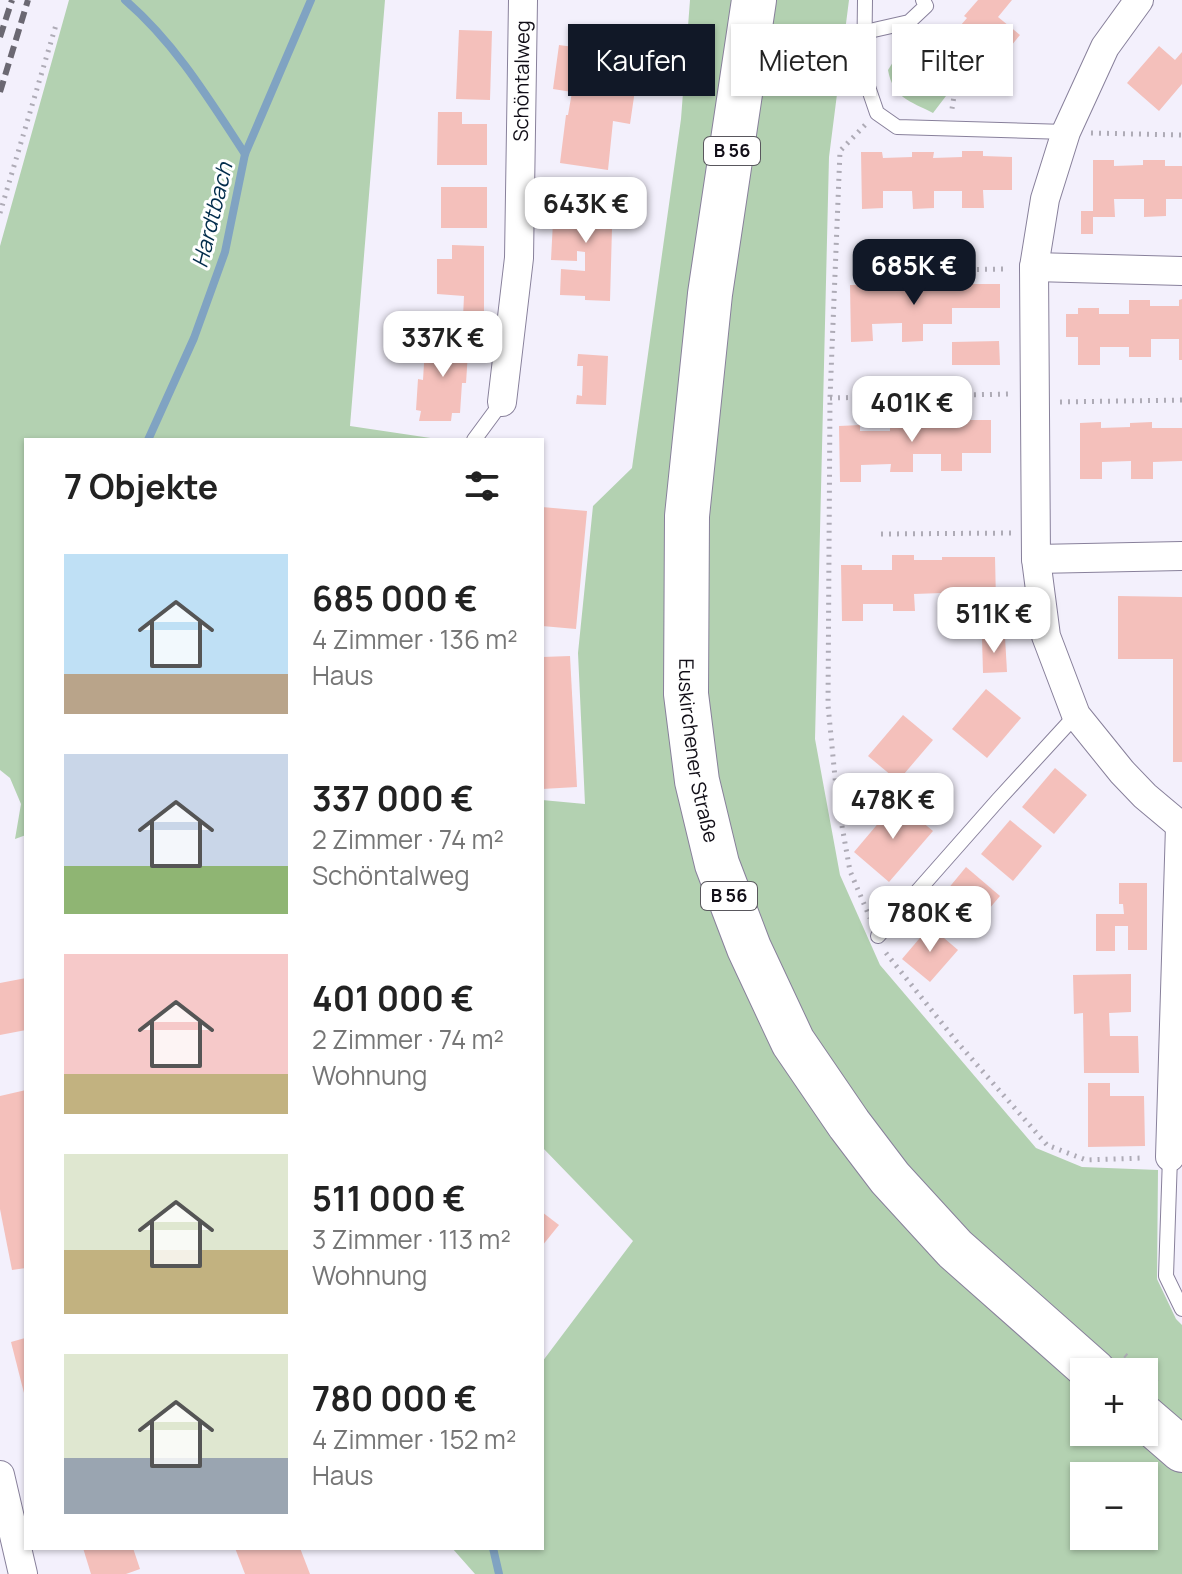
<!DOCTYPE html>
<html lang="de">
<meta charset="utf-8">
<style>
:root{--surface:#fff;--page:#f2f2f2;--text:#222;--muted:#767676;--accent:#111827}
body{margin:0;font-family:Manrope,sans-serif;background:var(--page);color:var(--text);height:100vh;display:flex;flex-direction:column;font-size:30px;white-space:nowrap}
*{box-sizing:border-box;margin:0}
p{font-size:26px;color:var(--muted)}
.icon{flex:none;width:44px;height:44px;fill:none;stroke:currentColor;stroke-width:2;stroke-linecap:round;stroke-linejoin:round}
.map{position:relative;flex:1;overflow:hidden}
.drawer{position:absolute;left:24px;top:438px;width:520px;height:1112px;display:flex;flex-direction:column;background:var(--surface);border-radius:0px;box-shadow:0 2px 6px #0004}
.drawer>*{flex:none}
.top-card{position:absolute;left:568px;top:24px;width:494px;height:72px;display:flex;gap:16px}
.tools{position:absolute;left:1070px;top:1358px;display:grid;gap:16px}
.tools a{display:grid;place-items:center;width:88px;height:88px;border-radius:0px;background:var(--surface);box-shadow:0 2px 6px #0004;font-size:40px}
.price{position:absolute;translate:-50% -68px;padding:0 18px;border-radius:16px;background:#fff;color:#222;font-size:26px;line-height:52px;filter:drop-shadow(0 2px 4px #0008)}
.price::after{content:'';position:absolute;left:50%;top:48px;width:24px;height:18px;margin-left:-12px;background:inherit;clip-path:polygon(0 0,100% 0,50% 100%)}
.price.current{background:var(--accent);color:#fff}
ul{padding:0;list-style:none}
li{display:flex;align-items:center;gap:24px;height:200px;padding:0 40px}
li span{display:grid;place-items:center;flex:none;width:224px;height:160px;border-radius:0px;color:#555}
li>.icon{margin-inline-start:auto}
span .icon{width:96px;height:96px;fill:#fffc;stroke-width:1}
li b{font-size:34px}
h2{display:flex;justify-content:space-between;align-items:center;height:96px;padding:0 40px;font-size:34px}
.chip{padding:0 28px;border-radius:0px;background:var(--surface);box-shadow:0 2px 6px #0004;font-size:28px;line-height:72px}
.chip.current{background:var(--accent);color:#fff}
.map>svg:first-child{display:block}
</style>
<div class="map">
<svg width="1182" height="1574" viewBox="0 0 1182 1574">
<rect width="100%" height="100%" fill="#f3f0fc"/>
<g fill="#b3d1b1" fill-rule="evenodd">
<polygon points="69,0 385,0 350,426 444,440 26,440 26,835 15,839 21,804 10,778 0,770 0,246"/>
<path d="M690,0H849L829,157L815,739L840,875L880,965L1036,1148L1082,1167L1158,1170L1157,1279L1176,1319L1182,1325V1574H475L452,1548H542V1362L633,1241L542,1147V800L585,804L578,653L593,506L632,468L681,119ZM1084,1372H1144V1432H1084ZM1084,1476H1144V1536H1084Z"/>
<path d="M898,54L929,82L936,80L948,86L946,96L933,113C910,101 893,98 888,70Z"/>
</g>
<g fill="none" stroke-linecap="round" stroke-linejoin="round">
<g stroke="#80a3c2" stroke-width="8">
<path d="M125,0C175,43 209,99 245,154"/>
<polyline points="148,440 194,338 225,252 245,154 311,0"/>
<polyline points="493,1548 499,1574"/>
</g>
</g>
<g fill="#f4c0bb">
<polygon points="978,0 1012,0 998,17 1020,35 1006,52 993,41 974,63 948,40 967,18 964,16"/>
<polygon points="459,30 492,31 490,100 456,99"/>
<polygon points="559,45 640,56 630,124 613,121 608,170 560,163 566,115 568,115 572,92 553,89"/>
<polygon points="1159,46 1175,60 1182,52 1182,84 1159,111 1127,83"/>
<polygon points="438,112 462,112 462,124 487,124 487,165 437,165"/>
<polygon points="962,151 983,151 983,156 1012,157 1012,190 983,190 984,208 962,208 962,191 934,191 934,208 913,209 912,191 883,191 883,208 862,209 861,152 882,152 883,158 912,157 912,152 934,152 933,158 962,157"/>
<polygon points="1093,160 1114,160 1114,166 1143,165 1143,160 1165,160 1165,166 1182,166 1182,199 1166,199 1166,216 1144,217 1144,199 1114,199 1115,217 1093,217 1093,234 1081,234 1081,211 1093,211"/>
<rect x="441" y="187" width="46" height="41"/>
<polygon points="564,192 613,192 610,301 585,300 585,296 560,295 561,269 585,271 585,252 577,251 577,261 551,260 553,221 587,222 588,212 564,212"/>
<polygon points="452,245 484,246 484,317 463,317 464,296 437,294 437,259 452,259"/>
<polygon points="952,284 1000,284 1000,308 952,308 952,324 923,324 923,341 902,342 902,323 872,324 873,341 851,342 850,285 872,285 872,291 901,290 901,285 923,285 923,291 952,290"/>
<polygon points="1182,299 1182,360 1179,360 1179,339 1151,339 1151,357 1129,357 1129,347 1100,347 1100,365 1078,365 1078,337 1066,337 1066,314 1078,314 1078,308 1099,308 1099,314 1129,314 1129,300 1150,300 1150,306 1179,306 1179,300"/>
<polygon points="441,335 469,337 466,383 462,383 460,413 452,413 451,421 419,421 421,411 416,410 418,379 423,380 425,347 440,348"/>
<polygon points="999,341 1000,365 952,365 952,342"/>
<polygon points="578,354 608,356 606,405 576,404 577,395 582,396 583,366 577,366"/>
<polygon points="941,414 961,414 961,420 991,420 991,453 962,453 962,471 941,471 941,454 913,454 913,472 890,472 891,464 861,465 861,482 840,482 839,426 860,425 860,431 890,431 890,415 912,415 912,421 941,421"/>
<polygon points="1101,422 1101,428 1130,427 1130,423 1152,422 1152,428 1182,428 1182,461 1153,462 1153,479 1131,479 1131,461 1102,462 1102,479 1080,479 1080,423"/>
<polygon points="542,507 587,511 576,629 542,626"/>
<polygon points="892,555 914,555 914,560 942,560 942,557 995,557 996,601 943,601 942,593 914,594 915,611 893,611 893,604 863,604 863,621 842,621 841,565 862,565 862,570 892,570"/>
<polygon points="1118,596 1182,597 1182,762 1173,762 1173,659 1118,659"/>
<polygon points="1005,637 1007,672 983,673 982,638"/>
<polygon points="570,656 577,787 542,789 542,657"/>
<polygon points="986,689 1021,718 987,758 952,729"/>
<polygon points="903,715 933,740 898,781 868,756"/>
<polygon points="1055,768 1087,795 1054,834 1022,807"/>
<polygon points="897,801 933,831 889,882 854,852"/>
<polygon points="1010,820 1042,846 1013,881 981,854"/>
<polygon points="966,867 1000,896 972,929 938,901"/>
<polygon points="1119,883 1147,883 1147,950 1128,950 1128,926 1115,926 1115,951 1096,951 1096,914 1124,914 1123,904 1119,904"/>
<polygon points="930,926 958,950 930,982 902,959"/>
<polygon points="1131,974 1131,1012 1109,1013 1110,1036 1138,1036 1139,1073 1084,1073 1083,1013 1074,1014 1073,975"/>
<polygon points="26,978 26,1030 0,1035 0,983"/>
<polygon points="1088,1083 1110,1083 1110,1096 1144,1096 1145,1146 1088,1147"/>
<polygon points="26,1090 26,1268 12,1270 0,1209 0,1096"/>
<polygon points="542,1212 559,1225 542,1246"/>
<polygon points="25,1338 26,1393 24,1393 11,1342"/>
<polygon points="83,1548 133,1548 140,1569 126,1574 91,1574"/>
<polygon points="235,1548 300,1548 310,1574 245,1574"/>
</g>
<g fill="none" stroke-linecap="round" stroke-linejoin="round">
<defs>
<g id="service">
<polyline points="865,0 864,75 877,113 897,127 1066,132"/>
<polyline points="865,32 909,22 926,6 923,0"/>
<polyline points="474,440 502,402"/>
<polyline points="878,936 998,800 1076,715"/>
<polyline points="1170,1157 1166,1276 1182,1309"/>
</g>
<g id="minor">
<polyline points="1139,0 1105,47 1066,132 1045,199 1034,267 1036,559 1046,636 1076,715 1122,772 1145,796 1182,827"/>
<polyline points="1034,267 1182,271"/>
<path id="s1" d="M502,402L519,258L523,0"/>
<polyline points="1036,559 1182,556"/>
<polyline points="1170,1157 1180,826"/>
<polyline points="0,1475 23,1574"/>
</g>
<g id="primary">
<path id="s2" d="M754,0L710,294L687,516L686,694L697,781L717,864L749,948L793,1042L849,1124L890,1178L955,1249L1094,1372"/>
<polyline points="1144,1417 1182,1450"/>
</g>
</defs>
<use href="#service" stroke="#88809b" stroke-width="16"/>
<use href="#minor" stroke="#88809b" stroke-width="30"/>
<use href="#primary" stroke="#88809b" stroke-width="46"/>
<g stroke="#aeabb6" stroke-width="5" stroke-dasharray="2 6" stroke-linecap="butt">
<polyline points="895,42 896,45 929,74 939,75 952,84 954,96 952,109"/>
<polyline points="865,125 840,151 830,398 828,705 837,798 850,871 870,918"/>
<polyline points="1091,133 1182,135"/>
<polyline points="0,213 56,25"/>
<polyline points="857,271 1009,269"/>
<polyline points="830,398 1010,394"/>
<polyline points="1060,402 1182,400"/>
<polyline points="881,534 1012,533"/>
<polyline points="886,953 957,1042 1047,1145 1086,1160 1143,1158"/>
<polyline points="1125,1355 1160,1385"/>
</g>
<use href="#service" stroke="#fff" stroke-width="14"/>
<use href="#minor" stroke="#fff" stroke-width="28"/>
<use href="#primary" stroke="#fff" stroke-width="44"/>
<g stroke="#6b6872" stroke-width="6" stroke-dasharray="12 6" stroke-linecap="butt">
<polyline points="0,37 12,0"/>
<polyline points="0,92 28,0"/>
</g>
</g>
<g text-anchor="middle" stroke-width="6" stroke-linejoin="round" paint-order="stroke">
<g fill="#fff" stroke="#59575d" stroke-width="2">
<rect x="704" y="137" width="56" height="28" rx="6"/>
<rect x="701" y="882" width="56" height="28" rx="6"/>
</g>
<g font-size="18" font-weight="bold" fill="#120f18">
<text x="732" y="157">B 56</text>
<text x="729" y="902">B 56</text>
</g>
<g font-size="20" fill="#120f18" stroke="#fff">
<text dy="7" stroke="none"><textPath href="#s1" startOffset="322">Schöntalweg</textPath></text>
<text dy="7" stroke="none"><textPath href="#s2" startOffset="756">Euskirchener Straße</textPath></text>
</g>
<g font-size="22" font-style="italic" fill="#012c4b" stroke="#fff">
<text transform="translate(212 215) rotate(-76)" y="8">Hardtbach</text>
</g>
</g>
</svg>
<div class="tools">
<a>+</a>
<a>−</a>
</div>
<b class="price" style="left:586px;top:245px">643K €</b>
<b class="price current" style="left:914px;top:307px">685K €</b>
<b class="price" style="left:443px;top:379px">337K €</b>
<b class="price" style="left:912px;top:444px">401K €</b>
<b class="price" style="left:994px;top:655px">511K €</b>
<b class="price" style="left:893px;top:841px">478K €</b>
<b class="price" style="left:930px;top:954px">780K €</b>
<div class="top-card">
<a class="chip current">Kaufen</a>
<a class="chip">Mieten</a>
<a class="chip">Filter</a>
</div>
<section class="drawer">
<h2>7 Objekte<svg class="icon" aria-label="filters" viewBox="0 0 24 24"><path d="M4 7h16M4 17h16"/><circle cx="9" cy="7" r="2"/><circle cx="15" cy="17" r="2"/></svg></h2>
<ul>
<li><span style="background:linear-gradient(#bfe0f5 75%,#b9a48a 0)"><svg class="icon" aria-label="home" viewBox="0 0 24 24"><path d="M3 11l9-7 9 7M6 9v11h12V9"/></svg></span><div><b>685 000 €</b><p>4 Zimmer · 136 m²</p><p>Haus</p></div></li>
<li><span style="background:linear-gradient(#c9d6e8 70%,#8fb573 0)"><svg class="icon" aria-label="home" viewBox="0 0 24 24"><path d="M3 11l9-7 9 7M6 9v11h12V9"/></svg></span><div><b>337 000 €</b><p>2 Zimmer · 74 m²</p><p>Schöntalweg</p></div></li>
<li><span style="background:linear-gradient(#f6c9c9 75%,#c2b280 0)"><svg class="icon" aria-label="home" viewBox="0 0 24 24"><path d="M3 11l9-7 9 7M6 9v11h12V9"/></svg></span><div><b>401 000 €</b><p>2 Zimmer · 74 m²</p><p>Wohnung</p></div></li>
<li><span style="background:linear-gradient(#dfe7d0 60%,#c2b280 0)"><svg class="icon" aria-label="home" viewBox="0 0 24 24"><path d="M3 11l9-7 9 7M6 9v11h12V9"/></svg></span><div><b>511 000 €</b><p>3 Zimmer · 113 m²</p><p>Wohnung</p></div></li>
<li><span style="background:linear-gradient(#dfe7d0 65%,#9aa5b1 0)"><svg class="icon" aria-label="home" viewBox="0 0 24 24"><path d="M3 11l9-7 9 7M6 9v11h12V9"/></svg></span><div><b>780 000 €</b><p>4 Zimmer · 152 m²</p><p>Haus</p></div></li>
</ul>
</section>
</div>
